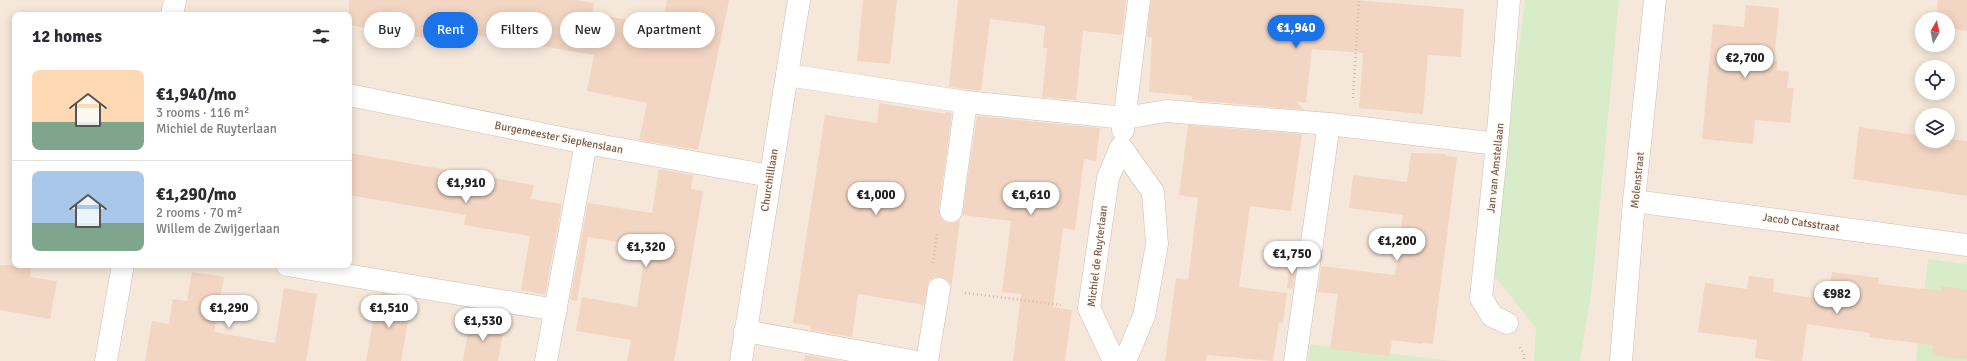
<!DOCTYPE html>
<meta charset="utf-8">
<style>
:root{--surface:#fff;--page:#f2f2f3;--text:#2b2b33;--muted:#7c7c81;--line:#e1e1e2;--accent:#1a73e8}
body{margin:0;font-family:Signika,sans-serif;background:var(--page);color:var(--text);height:100vh;display:flex;flex-direction:column;font-size:15px;white-space:nowrap}
*{box-sizing:border-box;margin:0}
p{font-size:13px;color:var(--muted)}
.icon{flex:none;width:22px;height:22px;fill:none;stroke:currentColor;stroke-width:2;stroke-linecap:round;stroke-linejoin:round}
.map{position:relative;flex:1;overflow:hidden}
.side{position:absolute;left:12px;top:12px;width:340px;height:256px;display:flex;flex-direction:column;background:var(--surface);border-radius:8px;box-shadow:0 2px 10px #0003}
.side>*{flex:none}
.hud{position:absolute;left:364px;top:12px;width:380px;height:36px;display:flex;gap:8px}
.needle{width:26px;rotate:9deg}
.tools{position:absolute;left:1915px;top:12px;display:grid;gap:8px}
.tools a{display:grid;place-items:center;width:40px;height:40px;border-radius:50%;background:var(--surface);box-shadow:0 2px 10px #0003;font-size:20px}
.price{position:absolute;translate:-50% -34px;padding:0 9px;border-radius:14px;background:#fff;color:#222;font-size:13px;line-height:26px;filter:drop-shadow(0 1px 2px #0008)}
.price::after{content:'';position:absolute;left:50%;top:24px;width:12px;height:9px;margin-left:-6px;background:inherit;clip-path:polygon(0 0,100% 0,50% 100%)}
.price.current{background:var(--accent);color:#fff}
ul{padding:0;list-style:none}
li{display:flex;align-items:center;gap:12px;height:100px;padding:0 20px}
li+li{border-top:1px solid var(--line)}
li span{display:grid;place-items:center;flex:none;width:112px;height:80px;border-radius:8px;color:#555}
li>.icon{margin-inline-start:auto}
span .icon{width:48px;height:48px;fill:#fffc;stroke-width:1}
li b{font-size:17px}
h2{display:flex;justify-content:space-between;align-items:center;height:48px;padding:0 20px;font-size:17px}
.chip{padding:0 14px;border-radius:18px;background:var(--surface);box-shadow:0 2px 10px #0003;font-size:14px;line-height:36px}
.chip.current{background:var(--accent);color:#fff}
.map>svg:first-child{display:block}
</style>
<div class="map">
<svg width="1967" height="361" viewBox="0 0 1967 361">
<rect width="100%" height="100%" fill="#fdf6ec"/>
<path fill="#f5e8da" fill-rule="evenodd" d="M0,0H1967V361H0ZM15,15H349V265H15ZM1922,19H1948V45H1922ZM1922,67H1948V93H1922ZM1922,115H1948V141H1922Z"/>
<g fill="#d8ecc9">
<polygon points="1525,0 1619,0 1592,286 1580,361 1534,361 1536,328 1492,273 1498,211"/>
<polygon points="1928,259 1967,264 1967,361 1916,361"/>
<polygon points="1310,344 1452,361 1308,361"/>
</g>
<g fill="#f3d5c3">
<polygon points="349,0 577,0 594,3 592,13 662,27 667,0 729,0 698,150 639,140 647,103 587,91 594,55 427,27 425,38 349,25"/>
<polygon points="863,0 897,0 890,64 857,61"/>
<polygon points="958,0 1126,0 1122,35 1083,31 1076,100 1042,97 1047,48 1043,48 1045,26 990,19 981,91 949,87"/>
<polygon points="1151,0 1354,0 1464,9 1461,57 1428,55 1423,114 1359,108 1363,53 1312,49 1306,103 1296,102 1305,110 1192,100 1192,96 1149,92 1152,38 1147,37"/>
<polygon points="1938,0 1967,0 1967,31 1948,28 1948,19 1936,19"/>
<polygon points="1746,5 1779,8 1774,61 1777,61 1777,70 1789,72 1787,88 1794,88 1790,123 1755,120 1753,144 1702,139 1713,24 1744,27"/>
<polygon points="879,103 946,114 946,112 952,113 939,210 940,216 944,221 950,223 955,223 960,219 951,291 951,285 947,280 941,277 934,277 929,281 924,305 858,294 852,337 810,330 811,326 793,323 825,115 877,123"/>
<polygon points="977,116 1100,128 1096,161 1084,159 1075,230 1063,228 1053,307 1072,310 1065,361 1013,361 1021,294 1002,292 1011,221 962,215"/>
<polygon points="1188,125 1302,134 1291,211 1250,206 1239,287 1287,293 1283,323 1279,322 1273,361 1207,355 1206,361 1165,361 1176,278 1188,280 1198,198 1179,195"/>
<polygon points="1859,127 1922,136 1922,141 1948,141 1948,139 1967,141 1967,196 1853,179"/>
<polygon points="349,153 534,185 531,199 562,204 545,295 521,290 530,236 464,225 466,215 349,195"/>
<polygon points="1411,153 1446,154 1445,156 1457,157 1433,344 1422,343 1421,344 1392,340 1389,356 1330,349 1338,294 1318,292 1321,266 1395,275 1403,215 1349,208 1353,175 1407,182"/>
<polygon points="659,169 693,175 691,189 703,191 687,286 674,361 627,361 631,340 576,331 582,297 637,307 646,247 588,237 577,301 570,300 588,203 652,213"/>
<polygon points="1290,262 1297,262 1293,289 1287,288"/>
<polygon points="0,265 32,265 30,277 57,281 50,319 0,310"/>
<polygon points="192,272 224,277 214,332 275,343 284,288 317,294 306,361 145,361 152,321 169,324 173,299 187,301"/>
<polygon points="1832,272 1879,278 1878,284 1941,291 1941,286 1967,290 1967,360 1932,355 1933,345 1869,337 1870,333 1807,324 1802,361 1775,361 1755,358 1757,340 1698,332 1705,283 1747,289 1749,276 1774,279 1773,292 1828,300"/>
<polygon points="381,293 412,299 401,361 366,361 376,304 379,305"/>
<polygon points="470,320 504,326 498,361 463,361"/>
<polygon points="805,355 841,361 804,361"/>
</g>
<g fill="none" stroke-linecap="round" stroke-linejoin="round">
<defs>
<g id="minor">
<polyline points="172,15 175,0"/>
<polyline points="787,75 966,102 1125,118 1166,111 1329,124 1497,144"/>
<polyline points="349,95 586,143 770,176"/>
<polyline points="1123,130 1139,0"/>
<polyline points="1634,201 1967,245"/>
<polyline points="951,211 966,102"/>
<polyline points="287,265 556,310"/>
<polyline points="1507,323 1492,316 1481,298 1497,144 1509,0"/>
<polyline points="745,331 912,361"/>
<polyline points="106,361 123,265"/>
<polyline points="546,361 586,143"/>
<polyline points="741,361 799,0"/>
<polyline points="927,361 939,289"/>
<polyline points="1114,361 1089,308 1108,178 1121,147 1153,192 1157,244 1144,316 1125,361"/>
<polyline points="1295,361 1329,124"/>
<polyline points="1621,361 1634,201 1655,0"/>
</g>
</defs>
<use href="#minor" stroke="#d1beb0" stroke-width="23"/>
<g stroke="#d9b8a5" stroke-width="2.5" stroke-dasharray="1 3" stroke-linecap="butt">
<polyline points="1353,98 1359,0"/>
<polyline points="933,263 937,234"/>
<polyline points="965,293 1061,305"/>
<polyline points="1520,347 1524,355 1524,361"/>
</g>
<use href="#minor" stroke="#fff" stroke-width="22"/>
</g>
<g text-anchor="middle" stroke-width="3" stroke-linejoin="round" paint-order="stroke">
<g font-size="11" fill="#7a5c4d" stroke="#fffaf3">
<text transform="translate(559 137) rotate(11)" y="4">Burgemeester Siepkenslaan</text>
<text transform="translate(1495 168) rotate(-84)" y="4">Jan van Amstellaan</text>
<text transform="translate(769 180) rotate(-81)" y="4">Churchilllaan</text>
<text transform="translate(1637 180) rotate(-84)" y="4">Molenstraat</text>
<text transform="translate(1801 222) rotate(8)" y="4">Jacob Catsstraat</text>
<text transform="translate(1097 256) rotate(-83)" y="4">Michiel de Ruyterlaan</text>
</g>
</g>
</svg>
<div class="tools">
<a><svg class="needle" viewBox="-14 -14 28 28"><path d="M0-13l5 13h-10z" fill="#e53935"/><path d="M0 13l5-13h-10z" fill="#7c7c81"/></svg></a>
<a><svg class="icon" aria-label="locate" viewBox="0 0 24 24"><circle cx="12" cy="12" r="6"/><path d="M12 2v4M12 18v4M2 12h4M18 12h4"/></svg></a>
<a><svg class="icon" aria-label="layers" viewBox="0 0 24 24"><path d="M12 4l9 5-9 5-9-5zM3 14l9 5 9-5"/></svg></a>
</div>
<b class="price current" style="left:1296px;top:49px">€1,940</b>
<b class="price" style="left:1745px;top:79px">€2,700</b>
<b class="price" style="left:466px;top:204px">€1,910</b>
<b class="price" style="left:876px;top:216px">€1,000</b>
<b class="price" style="left:1031px;top:216px">€1,610</b>
<b class="price" style="left:1397px;top:262px">€1,200</b>
<b class="price" style="left:646px;top:268px">€1,320</b>
<b class="price" style="left:1292px;top:275px">€1,750</b>
<b class="price" style="left:1837px;top:315px">€982</b>
<b class="price" style="left:229px;top:329px">€1,290</b>
<b class="price" style="left:389px;top:329px">€1,510</b>
<b class="price" style="left:483px;top:342px">€1,530</b>
<div class="hud">
<a class="chip">Buy</a>
<a class="chip current">Rent</a>
<a class="chip">Filters</a>
<a class="chip">New</a>
<a class="chip">Apartment</a>
</div>
<section class="side">
<h2>12 homes<svg class="icon" aria-label="filters" viewBox="0 0 24 24"><path d="M4 7h16M4 17h16"/><circle cx="9" cy="7" r="2"/><circle cx="15" cy="17" r="2"/></svg></h2>
<ul>
<li><span style="background:linear-gradient(#ffd9b3 65%,#7fa58c 0)"><svg class="icon" aria-label="home" viewBox="0 0 24 24"><path d="M3 11l9-7 9 7M6 9v11h12V9"/></svg></span><div><b>€1,940/mo</b><p>3 rooms · 116 m²</p><p>Michiel de Ruyterlaan</p></div></li>
<li><span style="background:linear-gradient(#a9c7e8 65%,#7fa58c 0)"><svg class="icon" aria-label="home" viewBox="0 0 24 24"><path d="M3 11l9-7 9 7M6 9v11h12V9"/></svg></span><div><b>€1,290/mo</b><p>2 rooms · 70 m²</p><p>Willem de Zwijgerlaan</p></div></li>
</ul>
</section>
</div>
